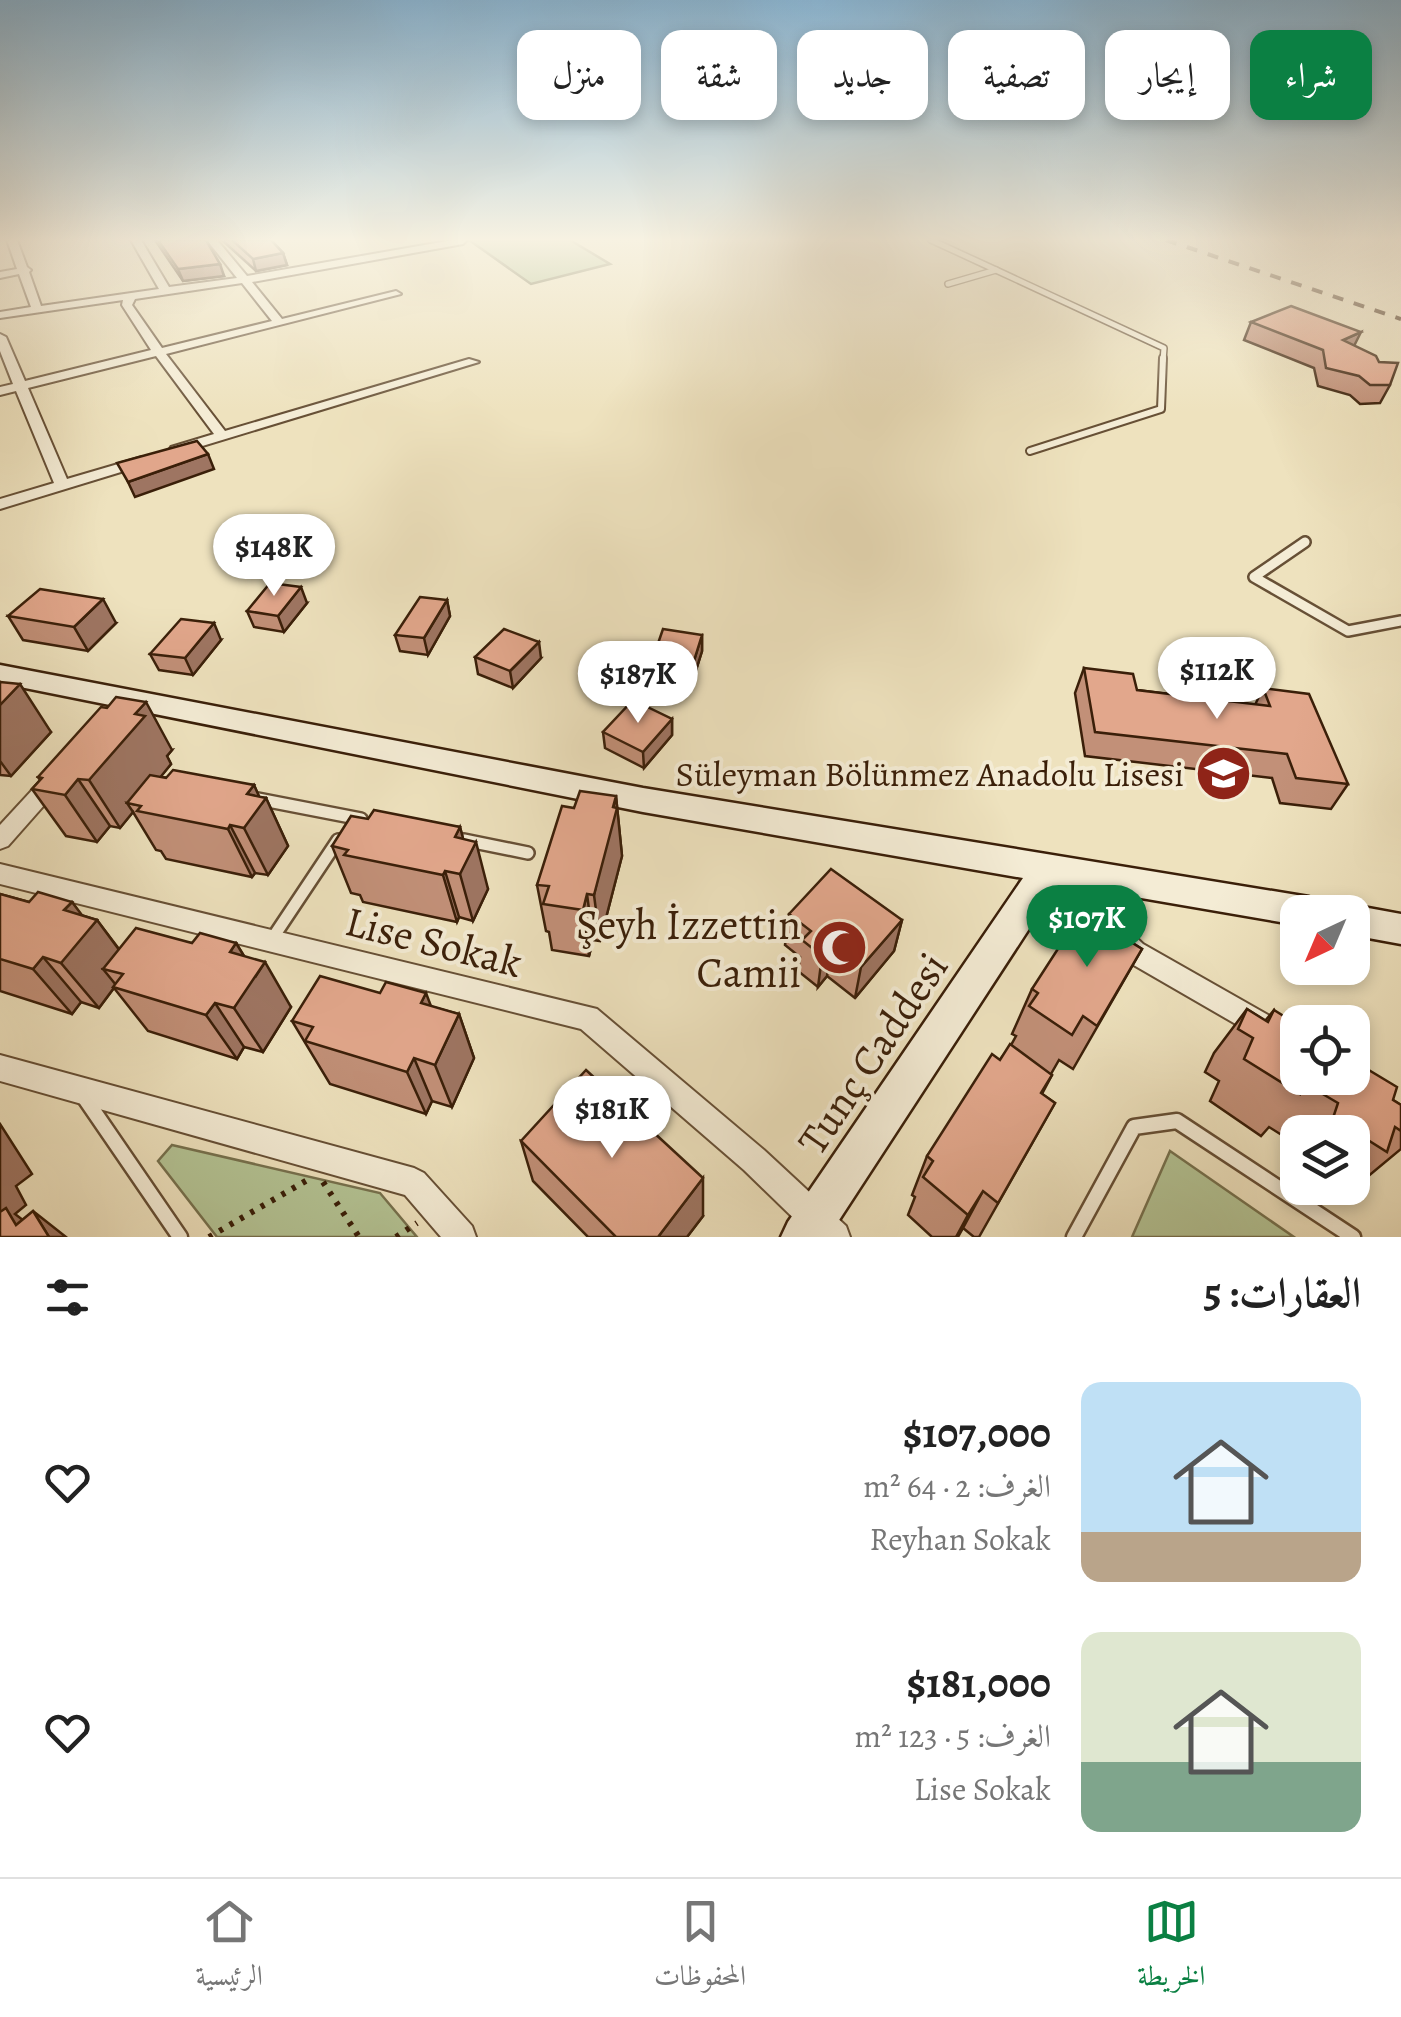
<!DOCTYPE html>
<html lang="ar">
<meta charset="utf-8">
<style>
:root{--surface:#fff;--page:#f6f6f6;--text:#222;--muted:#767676;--line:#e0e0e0;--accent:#0b8043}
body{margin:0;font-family:Alegreya,Amiri,serif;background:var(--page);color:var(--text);direction:rtl;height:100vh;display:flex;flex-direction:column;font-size:38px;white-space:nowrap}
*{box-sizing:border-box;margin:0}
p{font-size:32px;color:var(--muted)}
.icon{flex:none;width:55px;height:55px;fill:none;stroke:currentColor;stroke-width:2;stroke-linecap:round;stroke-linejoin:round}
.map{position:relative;height:1237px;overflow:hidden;direction:ltr}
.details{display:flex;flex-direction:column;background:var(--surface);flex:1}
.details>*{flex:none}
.hud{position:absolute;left:30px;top:30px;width:1342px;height:90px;direction:rtl;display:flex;gap:20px}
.needle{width:65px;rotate:224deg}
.controls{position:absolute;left:1280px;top:895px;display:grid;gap:20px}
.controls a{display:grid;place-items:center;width:90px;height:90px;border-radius:20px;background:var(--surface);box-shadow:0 5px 15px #0003;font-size:50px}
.price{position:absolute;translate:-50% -85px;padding:0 22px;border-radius:35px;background:#fff;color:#222;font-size:32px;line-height:65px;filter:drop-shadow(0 2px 5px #0008)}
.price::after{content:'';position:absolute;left:50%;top:60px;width:30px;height:22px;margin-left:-15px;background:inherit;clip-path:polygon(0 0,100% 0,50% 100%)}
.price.current{background:var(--accent);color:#fff}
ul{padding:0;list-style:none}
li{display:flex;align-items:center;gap:30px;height:250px;padding:0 40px}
li span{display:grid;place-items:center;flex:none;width:280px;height:200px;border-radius:20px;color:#555}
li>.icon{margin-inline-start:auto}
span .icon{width:120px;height:120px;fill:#fffc;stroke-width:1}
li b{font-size:42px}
h2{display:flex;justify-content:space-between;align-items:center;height:120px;padding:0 40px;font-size:42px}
.pill{padding:0 35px;border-radius:20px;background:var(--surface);box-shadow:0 5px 15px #0003;font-size:35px;line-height:90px}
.pill.current{background:var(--accent);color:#fff}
.tab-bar{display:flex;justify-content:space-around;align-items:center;height:140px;border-top:2px solid var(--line);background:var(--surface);font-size:28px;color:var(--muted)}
.tab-bar a{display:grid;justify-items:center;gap:5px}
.tab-bar .current{color:var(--accent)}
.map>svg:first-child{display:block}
</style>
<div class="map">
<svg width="1401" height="1237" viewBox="0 0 1401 1237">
<rect width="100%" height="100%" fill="#eee2be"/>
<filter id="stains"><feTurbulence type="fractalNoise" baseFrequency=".002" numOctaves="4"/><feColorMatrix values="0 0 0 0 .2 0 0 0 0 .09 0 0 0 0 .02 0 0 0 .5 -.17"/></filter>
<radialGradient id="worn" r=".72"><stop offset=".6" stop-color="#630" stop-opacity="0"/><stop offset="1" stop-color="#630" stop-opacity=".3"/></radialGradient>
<g fill="#b4c495" stroke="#77724f" stroke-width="2.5">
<polygon points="469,240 570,240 610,264 531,284"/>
<polygon points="172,1145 380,1193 417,1237 217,1237 158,1161"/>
<polygon points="1170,1151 1294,1237 1132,1237"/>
</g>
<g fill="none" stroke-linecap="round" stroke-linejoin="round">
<defs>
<g id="lane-far4">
<polyline points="931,240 996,270"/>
<polyline points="948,284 996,270 1164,348 1163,361"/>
</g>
<polyline id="lane-far3" points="1030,451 1161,409 1163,358"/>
<polyline id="lane-far2" points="1305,542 1254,577 1348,631 1401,621"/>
<g id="lane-far1">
<polyline points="258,799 361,819"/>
<polyline points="464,840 528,853"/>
<polyline points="272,939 338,840"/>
</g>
<g id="lane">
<polyline points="84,1097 180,1237"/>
<polyline points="1074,1237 1134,1127 1177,1121 1353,1237"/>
</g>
<g id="street">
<path d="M7,240H17L27,267L31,270L29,272L41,306L159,289L131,240H141L169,287L237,278L207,240H217L247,276L453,240H467L463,244L252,282L282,319L396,291L401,294L166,354L225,431L469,359L479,362L176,454L169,450L171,447L214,434L156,356L28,388L67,479L142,457L149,461L147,464L0,509V499L54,483L16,391L0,395V387L13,384L0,351V334L6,337L25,381L151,350L122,305L123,300L0,318V312L31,307L19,274L0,278V272L17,269ZM242,283L272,321L162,348L132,305L135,299Z"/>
<polygon points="54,772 61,774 64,780 61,786 8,846 0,849 0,825 47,774"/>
<polygon points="1047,858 1055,861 1143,944 1298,1032 1298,1060 1125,960 1039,875 1036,868 1039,861"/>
<polygon points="0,864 597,1009 764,1150 846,1226 850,1237 813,1237 744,1170 581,1029 0,884"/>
<polygon points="0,1055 414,1168 424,1173 472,1226 476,1237 441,1237 405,1195 0,1081"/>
</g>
<g id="secondary">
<polygon points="0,665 643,788 1309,897 1321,901 1326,912 1298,912 1298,925 1054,883 1036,918 828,1237 781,1237 788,1222 1023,878 643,812 0,683"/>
<polygon points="1352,905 1401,914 1401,944 1352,935 1352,912 1339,912"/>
</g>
</defs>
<use href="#lane-far4" stroke="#675036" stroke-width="8"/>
<use href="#lane-far3" stroke="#675036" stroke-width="10"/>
<use href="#lane-far2" stroke="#675036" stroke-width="14"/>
<use href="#lane-far1" stroke="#675036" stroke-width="16"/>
<use href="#lane" stroke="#675036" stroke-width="19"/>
<use href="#street" stroke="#675036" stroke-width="4"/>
<use href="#secondary" stroke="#3a1f09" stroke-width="5"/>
<g stroke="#3a1f09" stroke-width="6" stroke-dasharray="4 8" stroke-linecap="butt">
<polyline points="323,1182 359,1237"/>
<polyline points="209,1237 309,1179"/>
<polyline points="396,1237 417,1223"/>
</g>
<use href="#lane-far4" stroke="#f4ecd5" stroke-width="5"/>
<use href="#lane-far3" stroke="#f4ecd5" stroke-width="6"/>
<use href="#lane-far2" stroke="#f4ecd5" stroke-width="9"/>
<use href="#lane-far1" stroke="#f4ecd5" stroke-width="11"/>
<use href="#lane" stroke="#f4ecd5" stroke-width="14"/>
<use href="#street" fill="#f4ecd5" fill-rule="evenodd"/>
<use href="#secondary" fill="#f4ecd5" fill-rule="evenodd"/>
<polyline stroke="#3a1f09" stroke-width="4" stroke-dasharray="11 11" stroke-linecap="butt" points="1166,240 1401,319"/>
</g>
<g fill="#c29078" stroke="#3a1f09" stroke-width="2.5">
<polygon points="155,240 206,240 224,276 183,281"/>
<polygon points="222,240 271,240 283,253 287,265 256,271"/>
<polygon points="1251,322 1354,346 1390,385 1380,403 1360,404 1350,395 1318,386 1314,368 1244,340"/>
<polygon points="447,600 450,616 428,655 400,651 395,635"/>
<polygon points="307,603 284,632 254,627 247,611"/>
<polygon points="8,616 116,623 88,651 23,640"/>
<polygon points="702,635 702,651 692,683 652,677 652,661"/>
<polygon points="221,640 193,675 159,670 150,654"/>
<polygon points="475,657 541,658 513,688 478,674"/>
<polygon points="1084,668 1137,690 1255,705 1263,688 1348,784 1331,809 1280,803 1272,778 1085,756 1075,693"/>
<polygon points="0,682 51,732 11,776 0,775"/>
<polygon points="672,719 672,735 644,768 605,748 603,732"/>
<polygon points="172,750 167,756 171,764 160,777 254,785 259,797 266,798 288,846 268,875 255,873 252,877 166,859 161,851 156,850 133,812 120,828 110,826 97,842 66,836 32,789 40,780 38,777"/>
<polygon points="616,796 622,856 600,941 593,940 589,956 552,950 549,932 546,931 537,885 574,808"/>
<polygon points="368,819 460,827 463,839 488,889 473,921 459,917 457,922 363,902 360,895 351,893 332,846"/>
<polygon points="0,894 29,902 72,902 81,915 97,920 119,949 192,943 236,943 244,956 291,1007 263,1052 244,1047 237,1059 148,1031 114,988 99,1008 81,1002 72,1014 0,991"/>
<polygon points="789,914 902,920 894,951 855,998 827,976 818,987 798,971 800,957 785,945"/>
<polygon points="1129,941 1142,949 1073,1069 1059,1060 1051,1074 1052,1075 1042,1094 1055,1103 979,1237 974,1237 963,1228 958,1237 932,1237 908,1215 915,1197 912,1195 927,1156 1011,1045 1016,1036 1012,1034 1032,989"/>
<polygon points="380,993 459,1014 474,1058 452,1107 432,1101 426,1114 330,1084 292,1021"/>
<polygon points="1247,1009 1265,1021 1274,1010 1298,1078 1393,1100 1401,1105 1401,1149 1366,1178 1360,1175 1352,1181 1352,1132 1298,1132 1298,1162 1291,1158 1296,1144 1269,1127 1261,1136 1210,1101 1219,1081 1205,1072 1214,1053"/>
<polygon points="521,1141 703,1216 687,1237 588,1237 533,1181"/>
</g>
<g fill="#9e7562" stroke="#3a1f09" stroke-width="2.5">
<polygon points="283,253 287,265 256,271 253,259"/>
<polygon points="220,264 224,276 183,281 178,269"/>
<polygon points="1361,332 1352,350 1343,340"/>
<polygon points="208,454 214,469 135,497 128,482"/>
<polygon points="301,587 307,603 284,632 278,616"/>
<polygon points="103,599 116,623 88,651 74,627"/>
<polygon points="447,600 450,616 428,655 424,638"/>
<polygon points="214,623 221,640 193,675 185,658"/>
<polygon points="702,635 702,651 692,683 692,667"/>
<polygon points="539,642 541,658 513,688 510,671"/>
<polygon points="20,684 51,732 11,776 0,761 0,705"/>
<polygon points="146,702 172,750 167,756 171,764 138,805 127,803 133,812 120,828 89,780 135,714"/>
<polygon points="672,719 672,735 644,768 643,752"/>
<polygon points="78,779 110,826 97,842 65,795"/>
<polygon points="254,785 262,803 266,798 288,846 268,875 244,828 247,794"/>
<polygon points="616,796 622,856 600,941 594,895"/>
<polygon points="230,825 255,873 252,877 228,829"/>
<polygon points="460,827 468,857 476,842 488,889 473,921 460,874 455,837"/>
<polygon points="445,871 459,917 457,922 443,875"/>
<polygon points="587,894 593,940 589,956 583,910"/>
<polygon points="72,902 91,927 97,920 131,966 103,969 116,985 99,1008 61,963 64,910"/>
<polygon points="902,920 894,951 855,998 861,967"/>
<polygon points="236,943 256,976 265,962 291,1007 263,1052 234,1008 230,952"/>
<polygon points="832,945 827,976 818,987 822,956"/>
<polygon points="43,957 81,1002 72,1014 33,969"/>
<polygon points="426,993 443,1038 421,1003"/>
<polygon points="215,1003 244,1047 237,1059 206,1015"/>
<polygon points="459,1014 474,1058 452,1107 435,1065"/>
<polygon points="414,1058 432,1101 426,1114 407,1072"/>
<polygon points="0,1124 32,1174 16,1186 26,1205 15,1214 45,1237 0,1225"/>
<polygon points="703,1178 703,1216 687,1237 658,1237"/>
<polygon points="983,1191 963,1228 956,1237 968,1215"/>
<polygon points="33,1211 66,1237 49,1237"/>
</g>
<g fill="#e2a78c" stroke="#3a1f09" stroke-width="2.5">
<polygon points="158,240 206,240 220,264 178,269"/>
<polygon points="232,240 271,240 283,253 253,259"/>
<polygon points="1291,306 1361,332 1343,340 1376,356 1379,362 1398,363 1390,385 1370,385 1359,376 1326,368 1323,350 1251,322"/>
<polygon points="197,441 208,454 128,482 117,463"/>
<polygon points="270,583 301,587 278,616 247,611"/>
<polygon points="40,589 103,599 74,627 8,616"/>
<polygon points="420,597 447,600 424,638 395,635"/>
<polygon points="181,619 214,623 185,658 150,654"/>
<polygon points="504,629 539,642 510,671 475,657"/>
<polygon points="663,629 702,635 692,667 652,661"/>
<polygon points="1084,668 1133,674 1137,690 1270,706 1263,688 1309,694 1348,784 1296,778 1287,754 1095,732"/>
<polygon points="0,682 20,684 0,705"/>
<polygon points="116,697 146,702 135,714 145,716 89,780 78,779 65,795 32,789 42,778 38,777 101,707 107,708"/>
<polygon points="633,700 672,719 643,752 603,732"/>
<polygon points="173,770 254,785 247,794 266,798 244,828 230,825 228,829 137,811 141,806 127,803 150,775 166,778"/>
<polygon points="580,791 616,796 613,807 617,808 594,895 587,894 583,910 543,904 549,886 537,885 562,806 574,808"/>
<polygon points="374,810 460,827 455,837 476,842 460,874 445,871 443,875 344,855 348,850 332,846 351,816 368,819"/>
<polygon points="831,869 902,920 861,967 832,945 822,956 802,940 811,931 789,914"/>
<polygon points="38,892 72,902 64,910 97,920 61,963 43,957 33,969 0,959 0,894 29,902"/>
<polygon points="1098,902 1137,926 1128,940 1142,949 1097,1026 1083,1016 1072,1035 1029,1006 1038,993 1032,989 1083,910 1090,915"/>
<polygon points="136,928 192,943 200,933 236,943 230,952 265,962 234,1008 215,1003 206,1015 113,987 123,974 103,969"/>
<polygon points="320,976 380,993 386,982 426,993 421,1003 459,1014 435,1065 414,1058 407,1072 305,1041 313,1027 292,1021"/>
<polygon points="1247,1009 1268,1022 1274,1010 1298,1025 1298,1078 1352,1078 1352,1060 1397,1087 1393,1100 1401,1105 1401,1131 1395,1127 1387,1152 1333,1118 1338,1103 1304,1083 1300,1094 1244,1059 1253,1038 1238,1029"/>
<polygon points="1010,1044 1052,1075 1041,1093 1055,1103 998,1203 983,1191 968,1215 923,1177 933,1161 927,1156 992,1054 1000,1060"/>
<polygon points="586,1070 703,1178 658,1237 616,1237 521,1141"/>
<polygon points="6,1208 16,1225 33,1211 49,1237 0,1237 0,1212"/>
</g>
<linearGradient id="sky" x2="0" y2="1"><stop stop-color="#8ab7d6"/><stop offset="0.58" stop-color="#f7f2e2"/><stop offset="1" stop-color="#f7f2e2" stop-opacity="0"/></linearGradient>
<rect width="1401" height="413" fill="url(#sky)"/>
<defs>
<symbol id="school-disc" viewBox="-11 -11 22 22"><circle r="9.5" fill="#8f2418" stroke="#f4ecd5"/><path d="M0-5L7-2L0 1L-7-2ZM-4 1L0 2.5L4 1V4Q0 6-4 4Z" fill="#fff"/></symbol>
<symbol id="mosque-disc" viewBox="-11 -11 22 22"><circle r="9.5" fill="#8f2418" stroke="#f4ecd5"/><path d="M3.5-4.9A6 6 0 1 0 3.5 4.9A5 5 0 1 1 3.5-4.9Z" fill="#fff"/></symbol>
</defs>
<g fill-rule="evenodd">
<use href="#school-disc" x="1192" y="742" width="63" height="63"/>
<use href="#mosque-disc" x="808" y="916" width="63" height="63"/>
</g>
<g text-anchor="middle" stroke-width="8" stroke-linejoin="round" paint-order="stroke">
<g font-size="35" fill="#3a1f09" stroke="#f4ecd5" text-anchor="end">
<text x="1184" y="786">Süleyman Bölünmez Anadolu Lisesi</text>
</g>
<g font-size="42" fill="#3a1f09" stroke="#f4ecd5" text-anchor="end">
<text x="801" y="939">Şeyh İzzettin<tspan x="801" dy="48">Camii</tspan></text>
</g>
<g font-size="42" fill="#3a1f09" stroke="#f4ecd5">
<text transform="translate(434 941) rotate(14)" y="15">Lise Sokak</text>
<text transform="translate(872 1053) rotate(-56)" y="15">Tunç Caddesi</text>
</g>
</g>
<rect width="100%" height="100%" filter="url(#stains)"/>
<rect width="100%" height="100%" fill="url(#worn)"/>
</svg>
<div class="controls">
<a><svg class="needle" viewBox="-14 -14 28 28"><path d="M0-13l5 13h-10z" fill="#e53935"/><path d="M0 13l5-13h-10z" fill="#767676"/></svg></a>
<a><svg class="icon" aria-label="locate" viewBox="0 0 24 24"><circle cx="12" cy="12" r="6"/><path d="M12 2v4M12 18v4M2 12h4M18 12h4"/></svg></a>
<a><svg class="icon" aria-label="layers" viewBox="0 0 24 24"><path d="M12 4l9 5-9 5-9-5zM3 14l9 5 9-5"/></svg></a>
</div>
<b class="price" style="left:274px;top:599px">$148K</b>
<b class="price" style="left:1217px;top:722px">$112K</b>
<b class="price" style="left:638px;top:726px">$187K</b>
<b class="price current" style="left:1087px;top:970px">$107K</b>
<b class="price" style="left:612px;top:1161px">$181K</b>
<div class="hud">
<a class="pill current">شراء</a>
<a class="pill">إيجار</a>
<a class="pill">تصفية</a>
<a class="pill">جديد</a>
<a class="pill">شقة</a>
<a class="pill">منزل</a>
</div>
</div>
<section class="details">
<h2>العقارات: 5<svg class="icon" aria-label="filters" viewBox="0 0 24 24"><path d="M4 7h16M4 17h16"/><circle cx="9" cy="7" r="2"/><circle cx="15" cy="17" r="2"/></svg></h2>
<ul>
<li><span style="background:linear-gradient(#bfe0f5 75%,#b9a48a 0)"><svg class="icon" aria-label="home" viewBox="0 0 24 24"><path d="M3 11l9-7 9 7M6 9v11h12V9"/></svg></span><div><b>$107,000</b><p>الغرف: 2 · 64 m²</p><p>Reyhan Sokak</p></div><svg class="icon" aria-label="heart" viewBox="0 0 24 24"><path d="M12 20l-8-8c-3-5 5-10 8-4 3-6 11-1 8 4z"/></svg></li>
<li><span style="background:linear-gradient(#dfe7d0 65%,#7fa58c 0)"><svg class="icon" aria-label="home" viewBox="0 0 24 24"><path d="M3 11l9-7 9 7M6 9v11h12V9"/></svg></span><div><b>$181,000</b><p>الغرف: 5 · 123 m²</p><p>Lise Sokak</p></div><svg class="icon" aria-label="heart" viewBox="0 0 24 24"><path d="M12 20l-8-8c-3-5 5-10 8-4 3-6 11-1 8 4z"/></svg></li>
</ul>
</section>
<nav class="tab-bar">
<a class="current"><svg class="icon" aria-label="map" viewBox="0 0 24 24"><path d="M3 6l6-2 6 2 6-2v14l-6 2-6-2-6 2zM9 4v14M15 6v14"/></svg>الخريطة</a>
<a><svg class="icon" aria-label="saved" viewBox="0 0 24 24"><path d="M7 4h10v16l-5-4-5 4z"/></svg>المحفوظات</a>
<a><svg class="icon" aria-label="home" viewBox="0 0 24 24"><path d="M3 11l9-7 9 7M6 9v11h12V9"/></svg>الرئيسية</a>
</nav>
